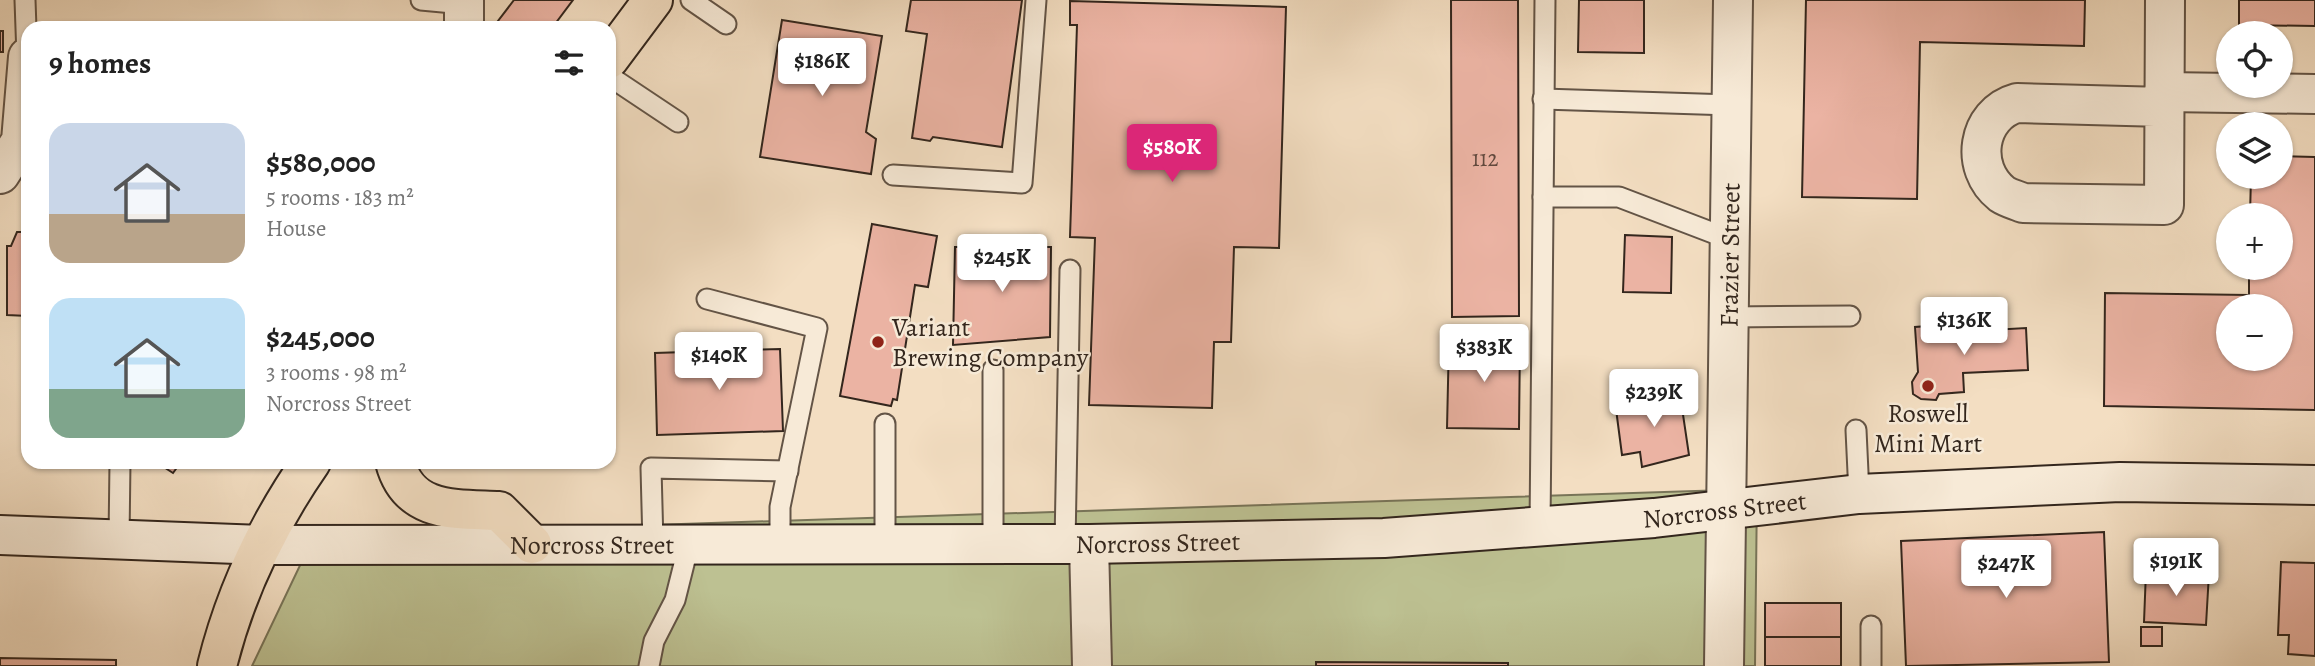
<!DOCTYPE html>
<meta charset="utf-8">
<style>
:root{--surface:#fff;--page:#f6f6f6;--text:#222;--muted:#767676;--accent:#db2777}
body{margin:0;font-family:Alegreya,serif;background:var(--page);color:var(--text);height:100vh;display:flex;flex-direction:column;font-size:26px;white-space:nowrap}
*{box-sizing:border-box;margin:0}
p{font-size:23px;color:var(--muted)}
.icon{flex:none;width:38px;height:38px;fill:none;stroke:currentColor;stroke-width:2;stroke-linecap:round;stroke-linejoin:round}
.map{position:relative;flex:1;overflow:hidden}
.drawer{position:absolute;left:21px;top:21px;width:595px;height:448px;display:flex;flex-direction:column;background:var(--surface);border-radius:21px;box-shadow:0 2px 5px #0004}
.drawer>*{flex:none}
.fabs{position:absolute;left:2216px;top:21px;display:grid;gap:14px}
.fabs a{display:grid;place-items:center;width:77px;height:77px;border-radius:50%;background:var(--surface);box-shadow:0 2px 5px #0004;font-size:35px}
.price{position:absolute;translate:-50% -60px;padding:0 16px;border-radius:7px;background:#fff;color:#222;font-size:23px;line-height:46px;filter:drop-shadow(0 2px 4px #0008)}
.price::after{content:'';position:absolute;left:50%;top:42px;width:21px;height:16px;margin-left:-10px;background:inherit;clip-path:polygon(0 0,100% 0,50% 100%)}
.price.active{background:var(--accent);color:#fff}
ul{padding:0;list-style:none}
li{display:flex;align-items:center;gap:21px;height:175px;padding:0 28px}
li span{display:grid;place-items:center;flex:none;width:196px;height:140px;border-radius:21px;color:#555}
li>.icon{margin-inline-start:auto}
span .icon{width:84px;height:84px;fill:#fffc;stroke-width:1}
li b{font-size:30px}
h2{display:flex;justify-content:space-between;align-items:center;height:84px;padding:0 28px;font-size:30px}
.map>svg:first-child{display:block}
</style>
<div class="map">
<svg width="2315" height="666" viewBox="0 0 2315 666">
<rect width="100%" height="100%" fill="#f3dec2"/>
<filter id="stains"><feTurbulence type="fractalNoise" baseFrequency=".00286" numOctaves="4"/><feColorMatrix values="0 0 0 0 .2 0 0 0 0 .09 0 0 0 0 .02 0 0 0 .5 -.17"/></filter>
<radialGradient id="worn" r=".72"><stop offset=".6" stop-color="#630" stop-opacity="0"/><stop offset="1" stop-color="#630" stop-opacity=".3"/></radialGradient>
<polygon fill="#bdc192" stroke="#787458" stroke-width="2" points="1757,489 1755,666 252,666 314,536"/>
<g fill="#ebb3a3" stroke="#33261d" stroke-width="2" fill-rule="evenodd">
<polygon points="514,0 573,0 552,28 500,28 503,24 498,21"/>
<polygon points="911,0 1022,0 1002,147 933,137 930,141 912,138 927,34 906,31"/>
<polygon points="1451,0 1518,0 1519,316 1452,317"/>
<polygon points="1579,0 1644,0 1644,53 1578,52"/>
<polygon points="1806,0 2085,0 2084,46 1920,42 1917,199 1802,197"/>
<polygon points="2239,0 2315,0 2315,26 2239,25"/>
<polygon points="1070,1 1286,7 1279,248 1234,247 1231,342 1214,342 1212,408 1089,405 1095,238 1070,237 1077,25 1070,25"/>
<polygon points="782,20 882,36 866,132 876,139 871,174 760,157"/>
<rect x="0" y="31" width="3" height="21"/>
<path d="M2280,156L2315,157V410L2104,406L2105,293L2249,295V268H2280V215H2250L2251,177H2280ZM2228,306H2280V359H2228Z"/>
<polygon points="872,224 937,236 928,287 915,285 897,400 893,399 891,406 840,396"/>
<polygon points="17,232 28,232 28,316 7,315 7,246 11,246"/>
<polygon points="1625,235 1672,237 1671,293 1623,292"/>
<polygon points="955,247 1051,247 1050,337 953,345"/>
<polygon points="1956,324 1957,332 2026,328 2028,370 1963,373 1964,392 1939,394 1936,400 1921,399 1913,394 1912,382 1918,372 1915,327"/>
<polygon points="1449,339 1520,340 1519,429 1447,428"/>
<polygon points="780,349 783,431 657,435 655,353"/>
<polygon points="1675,391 1677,401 1681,401 1689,455 1642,467 1640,452 1622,455 1616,409 1638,406 1637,397"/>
<polygon points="156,462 181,462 173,473"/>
<polygon points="2104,532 2109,662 1906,666 1901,541"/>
<polygon points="2281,562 2315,563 2315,656 2288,654 2289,635 2278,635"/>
<polygon points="2146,571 2209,573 2206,625 2144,622"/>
<rect x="1765" y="603" width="76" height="34"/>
<rect x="2141" y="627" width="21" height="19"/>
<rect x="1765" y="637" width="76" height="29"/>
<polygon points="0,658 116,660 116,666 0,666"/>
<polygon points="1316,662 1508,663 1508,666 1316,666"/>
</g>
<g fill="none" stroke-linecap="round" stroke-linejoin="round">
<defs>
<g id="lane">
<polyline points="25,0 27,57"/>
<polyline points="421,0 464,4"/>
<polyline points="691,0 726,24"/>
<polyline points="609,76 678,122"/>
<polyline points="1543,99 1731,105"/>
<polyline points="893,175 1022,183 1036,0"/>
<polyline points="1543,197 1619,197 1729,239"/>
<polyline points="707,299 817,328 780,507 780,545"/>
<polyline points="1728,317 1850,316"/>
<polyline points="885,424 885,544"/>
<polyline points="1856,430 1859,494"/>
<polyline points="1540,528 1545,0"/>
<polyline points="119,539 120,462"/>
<polyline points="653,544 651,468 788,471"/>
<polyline points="993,544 993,370"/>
<polyline points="1065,544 1070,270"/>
<polyline points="649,666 654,641 675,600 689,544"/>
<polyline points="1871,666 1871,626"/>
</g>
<g id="street">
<polyline points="464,28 464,0"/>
<polyline points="2164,92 2315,94"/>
<path d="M2164,107L2017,103C1977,114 1969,168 2002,194C2008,198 2016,200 2023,203L2164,205L2165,0"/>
<polyline points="0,174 21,141 28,57"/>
<polyline points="1089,544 1092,666"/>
<path id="s1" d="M1724,666L1733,0"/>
</g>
<g id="secondary">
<path id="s2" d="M0,535L262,545L1089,544L1384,538L1654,518L1859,494L2120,482L2315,485"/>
</g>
<g id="highway">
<polyline points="609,59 653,0"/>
<path d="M395,462C409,514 456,509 499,511L532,544"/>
<path d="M217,666C235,593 268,524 311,462"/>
</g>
</defs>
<use href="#lane" stroke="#635446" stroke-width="23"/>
<use href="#street" stroke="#635446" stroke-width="42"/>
<use href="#secondary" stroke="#33261d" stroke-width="42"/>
<use href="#highway" stroke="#33261d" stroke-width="42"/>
<use href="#lane" stroke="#f7ead7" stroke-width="19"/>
<use href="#street" stroke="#f7ead7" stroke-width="38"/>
<use href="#secondary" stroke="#f7ead7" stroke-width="38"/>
<use href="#highway" stroke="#f3dec2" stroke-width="38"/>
</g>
<g fill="#8f2418" stroke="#f7ead7" stroke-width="2.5">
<circle cx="878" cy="342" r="7"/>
<circle cx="1928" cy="386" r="7"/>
</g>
<g text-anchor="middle" stroke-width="5" stroke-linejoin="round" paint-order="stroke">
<g font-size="23" fill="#61493e">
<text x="1485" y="166">112</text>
</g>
<g font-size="26" fill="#33261d" stroke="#f7ead7">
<text dy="9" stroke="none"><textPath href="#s1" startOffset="411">Frazier Street</textPath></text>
<text dy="9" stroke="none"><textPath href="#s2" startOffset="1726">Norcross Street</textPath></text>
<text dy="9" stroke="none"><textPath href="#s2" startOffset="1158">Norcross Street</textPath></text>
<text dy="9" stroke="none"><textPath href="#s2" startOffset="592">Norcross Street</textPath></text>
</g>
<g font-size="26" fill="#33261d" stroke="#f7ead7" text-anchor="start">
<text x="892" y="336">Variant<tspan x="892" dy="30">Brewing Company</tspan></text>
<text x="1928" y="422" text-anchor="middle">Roswell<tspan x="1928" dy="30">Mini Mart</tspan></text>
</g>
</g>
<rect width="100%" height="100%" filter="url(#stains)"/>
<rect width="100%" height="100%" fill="url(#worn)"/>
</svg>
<div class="fabs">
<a><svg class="icon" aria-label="locate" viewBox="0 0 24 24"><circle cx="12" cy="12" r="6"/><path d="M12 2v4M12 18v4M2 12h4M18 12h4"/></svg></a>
<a><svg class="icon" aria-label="layers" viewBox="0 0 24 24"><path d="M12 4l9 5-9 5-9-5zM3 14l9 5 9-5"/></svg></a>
<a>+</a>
<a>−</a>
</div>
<b class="price" style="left:822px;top:98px">$186K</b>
<b class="price active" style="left:1172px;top:184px">$580K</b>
<b class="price" style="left:1002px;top:294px">$245K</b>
<b class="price" style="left:1964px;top:357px">$136K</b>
<b class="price" style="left:1484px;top:384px">$383K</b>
<b class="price" style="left:719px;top:392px">$140K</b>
<b class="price" style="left:1654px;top:429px">$239K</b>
<b class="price" style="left:2176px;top:598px">$191K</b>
<b class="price" style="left:2006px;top:600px">$247K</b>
<section class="drawer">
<h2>9 homes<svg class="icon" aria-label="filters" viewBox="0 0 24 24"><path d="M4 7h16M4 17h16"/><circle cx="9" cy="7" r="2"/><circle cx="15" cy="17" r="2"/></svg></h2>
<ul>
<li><span style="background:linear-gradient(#c9d6e8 65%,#b9a48a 0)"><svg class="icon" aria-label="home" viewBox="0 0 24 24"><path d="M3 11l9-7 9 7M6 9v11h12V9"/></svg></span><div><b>$580,000</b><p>5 rooms · 183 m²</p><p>House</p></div></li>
<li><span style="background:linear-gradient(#bfe0f5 65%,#7fa58c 0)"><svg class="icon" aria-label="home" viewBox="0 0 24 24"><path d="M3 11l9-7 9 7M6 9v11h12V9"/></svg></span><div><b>$245,000</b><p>3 rooms · 98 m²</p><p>Norcross Street</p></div></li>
</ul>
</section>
</div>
